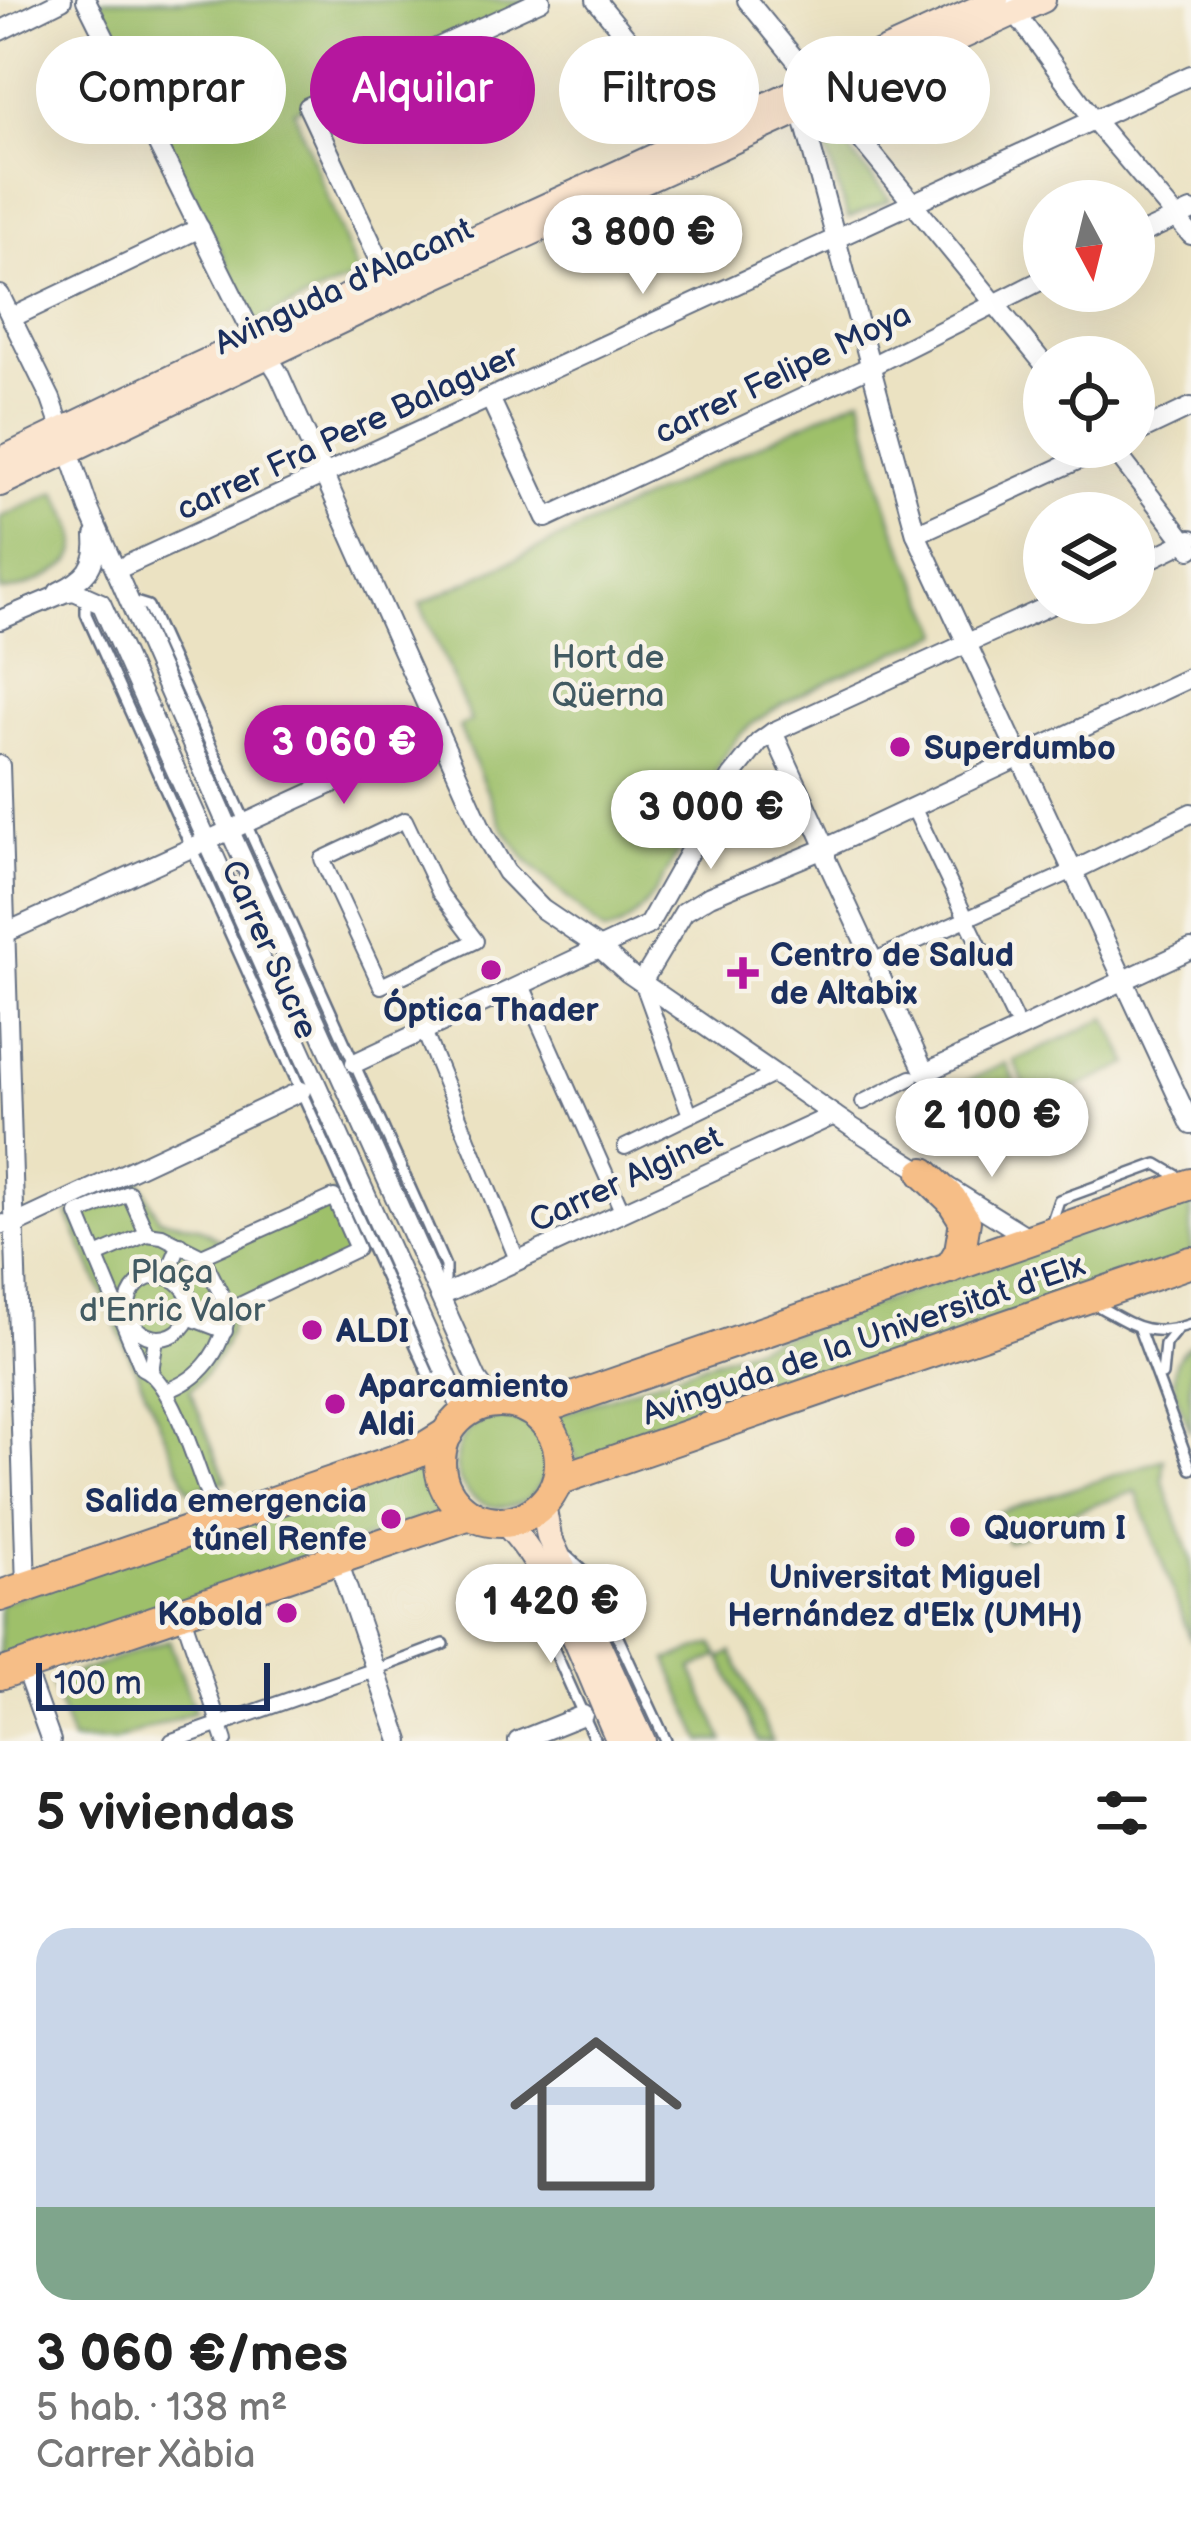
<!DOCTYPE html>
<html lang="es">
<meta charset="utf-8">
<style>
:root{--surface:#fff;--page:#f2f2f2;--text:#222;--muted:#767676;--line:#e0e0e0;--accent:#b5179e}
body{margin:0;font-family:"Balsamiq Sans",sans-serif;background:var(--page);color:var(--text);height:100vh;display:flex;flex-direction:column;font-size:45px;white-space:nowrap}
*{box-sizing:border-box;margin:0}
p{font-size:39px;color:var(--muted)}
.icon{flex:none;width:66px;height:66px;fill:none;stroke:currentColor;stroke-width:2;stroke-linecap:round;stroke-linejoin:round}
.map{position:relative;height:1741px;overflow:hidden}
.panel{display:flex;flex-direction:column;background:var(--surface);flex:1}
.panel>*{flex:none}
.banner{position:absolute;left:36px;top:36px;width:1119px;height:108px;display:flex;gap:24px}
.needle{width:78px;rotate:173deg}
.fabs{position:absolute;left:1023px;top:180px;display:grid;gap:24px}
.fabs a{display:grid;place-items:center;width:132px;height:132px;border-radius:50%;background:var(--surface);box-shadow:0 12px 48px #0002;font-size:60px}
.scale{position:absolute;left:36px;bottom:30px;width:234px;box-sizing:border-box;padding-left:12px;border:6px solid #1b2f5e;border-top:0;font-size:33px;line-height:42px;white-space:nowrap;color:#1b2f5e;-webkit-text-stroke:9px #f7f3e8;paint-order:stroke}
.price{position:absolute;translate:-50% -102px;padding:0 27px;border-radius:42px;background:#fff;color:#222;font-size:39px;line-height:78px;filter:drop-shadow(0 3px 6px #0008)}
.price::after{content:'';position:absolute;left:50%;top:72px;width:36px;height:27px;margin-left:-18px;background:inherit;clip-path:polygon(0 0,100% 0,50% 100%)}
.price.active{background:var(--accent);color:#fff}
ul{padding:0;list-style:none}
li{display:grid;align-content:center;gap:24px;height:636px;padding:0 36px}
li+li{border-top:3px solid var(--line)}
li span{display:grid;place-items:center;height:372px;border-radius:36px;color:#555}
li>.icon{margin-inline-start:auto}
span .icon{width:216px;height:216px;fill:#fffc;stroke-width:1}
li b{font-size:51px}
h2{display:flex;justify-content:space-between;align-items:center;height:144px;padding:0 36px;font-size:51px}
.chip{padding:0 42px;border-radius:54px;background:var(--surface);box-shadow:0 12px 48px #0002;font-size:42px;line-height:108px}
.chip.active{background:var(--accent);color:#fff}
.map>svg:first-child{display:block}
</style>
<div class="map">
<svg width="1191" height="1741" viewBox="0 0 1191 1741">
<rect width="100%" height="100%" fill="#f7f3e8"/>
<filter id="ink" filterUnits="userSpaceOnUse"><feTurbulence type="fractalNoise" baseFrequency=".00833" numOctaves="2"/><feDisplacementMap in="SourceGraphic" scale="24" xChannelSelector="R" yChannelSelector="G"/><feConvolveMatrix kernelMatrix="1 2 1 2 8 2 1 2 1" color-interpolation-filters="sRGB"/></filter>
<filter id="wash" filterUnits="userSpaceOnUse"><feTurbulence type="fractalNoise" baseFrequency=".004" numOctaves="4" result="noise"/><feDisplacementMap in="SourceGraphic" scale="48" xChannelSelector="R" yChannelSelector="G"/><feGaussianBlur stdDeviation="2.7" result="paint"/><feColorMatrix in="noise" values="0 0 0 0 0 0 0 0 0 0 0 0 0 0 0 0 0 1.4 0 .05"/><feComposite in="paint" operator="in"/></filter>
<g filter="url(#wash)">
<rect width="100%" height="100%" fill="#ebe2c2"/>
<g fill="#9ec06a" stroke="#5c7864" stroke-width="3">
<polygon points="98,0 533,0 294,111 358,276 255,322"/>
<polygon points="828,124 890,200 848,218 819,127"/>
<path d="M861,397L882,488L896,532L942,633C892,655 768,700 736,739C698,786 665,924 604,932L527,861L503,828L459,727L471,721L420,604Z"/>
<path d="M56,492C76,530 95,555 46,577C30,584 17,591 0,591V518Z"/>
<polygon points="1107,1018 1129,1064 1035,1107 1014,1061"/>
<polygon points="1006,1063 1026,1105 951,1140 931,1098"/>
<path d="M139,1178L159,1219L197,1226L225,1243L335,1193L363,1250L234,1313C227,1347 215,1366 190,1390L226,1481L189,1490L68,1215Z"/>
<polygon points="1191,1194 1191,1258 583,1472 555,1416"/>
<path d="M1191,1344V1433C1180,1403 1159,1367 1191,1344Z"/>
<circle cx="501" cy="1462" r="45"/>
<polygon points="426,1453 431,1484 447,1510 0,1665 0,1603"/>
<polygon points="1164,1459 1163,1481 1191,1559 1191,1641 1136,1491 1032,1526 1033,1532 1007,1542 997,1513"/>
<polygon points="169,1640 195,1712 114,1741 72,1741 51,1682"/>
<polygon points="713,1644 719,1656 692,1669 724,1741 702,1741 667,1660"/>
<polygon points="732,1652 772,1741 758,1741 721,1658"/>
</g>
</g>
<g filter="url(#ink)">
<g fill="none" stroke-linecap="round" stroke-linejoin="round">
<defs>
<g id="service">
<polyline points="86,596 86,614 430,1377 451,1383"/>
<polyline points="132,601 148,606 427,1225 445,1266 445,1280 438,1289"/>
<polyline points="1051,1224 1059,1200 1157,1164 1181,1178"/>
<path d="M1096,1305C1133,1325 1148,1339 1191,1324"/>
<polyline points="1139,1329 1191,1469"/>
<polyline points="1162,1375 1165,1344 1178,1328"/>
<polyline points="568,1557 590,1577 666,1741"/>
<polyline points="533,1573 535,1607 595,1741"/>
<polyline points="375,1670 444,1644"/>
</g>
<g id="pedestrian">
<polyline points="913,807 1014,1018"/>
<polygon points="405,820 439,892 476,941 381,986 322,859"/>
<polyline points="875,960 1073,871"/>
<polyline points="642,982 690,1115"/>
<polyline points="522,985 623,1213"/>
<polyline points="424,1031 518,1262"/>
<polyline points="863,1102 911,1078"/>
<polyline points="625,1147 775,1074"/>
<polyline points="96,1256 147,1234"/>
<polyline points="202,1256 229,1310"/>
<circle cx="159" cy="1307" r="31"/>
<polyline points="166,1277 180,1244"/>
<polyline points="188,1317 225,1331"/>
<polyline points="151,1372 156,1338"/>
<path d="M166,1391C204,1378 222,1349 229,1310L357,1249L334,1197L202,1256L162,1236L147,1234L129,1193L78,1214L142,1368C175,1382 196,1471 212,1505"/>
<polyline points="185,1622 225,1741"/>
<polyline points="172,1741 375,1670"/>
</g>
<g id="minor">
<polyline points="86,0 245,320 279,374 484,834 506,872 542,909 601,949 628,973 853,1128 1031,1239"/>
<polyline points="596,0 705,133"/>
<polyline points="747,0 1044,364"/>
<polyline points="1009,4 1093,119 1191,235"/>
<polyline points="0,31 62,0"/>
<polyline points="805,102 801,110 916,534 1191,1125"/>
<polyline points="1134,237 1191,211"/>
<polyline points="388,278 308,107 541,0"/>
<polyline points="0,295 51,399 89,509 229,829 477,1379 493,1402"/>
<polyline points="11,318 200,228"/>
<polyline points="490,398 546,518 871,366 1044,279"/>
<polyline points="1134,434 1191,407"/>
<polyline points="1112,447 1191,549"/>
<polyline points="916,534 1106,447"/>
<polyline points="1134,567 1191,539"/>
<polyline points="116,570 1191,75"/>
<path d="M58,592C85,579 98,567 95,536"/>
<polyline points="0,620 64,593 74,591 101,603 464,1414"/>
<polyline points="773,732 826,848 826,859 925,1073 1191,949"/>
<polyline points="0,765 26,1587"/>
<polyline points="1073,871 1191,813"/>
<polyline points="5,933 438,735"/>
<polyline points="642,982 684,912 710,896 826,848 1191,677"/>
<polyline points="355,1063 648,925 732,776 759,742 773,732 1055,603"/>
<polyline points="0,1224 14,1225 301,1091"/>
<polyline points="441,1296 834,1115"/>
<polyline points="337,1558 400,1741"/>
<polyline points="24,1666 51,1741"/>
<polyline points="518,1741 583,1715"/>
</g>
<g id="secondary">
<polyline points="0,460 189,369 996,0"/>
<polyline points="0,484 395,295 1043,0"/>
<polyline points="543,1505 549,1537 643,1741"/>
<path d="M504,1522C554,1570 589,1676 619,1741"/>
</g>
<g id="trunk">
<polyline points="924,1173 951,1199 965,1221 960,1251 950,1268"/>
<circle cx="500" cy="1462" r="60"/>
<polyline points="527,1408 558,1403 1191,1184"/>
<polyline points="558,1480 1191,1262"/>
<polyline points="0,1596 416,1453 448,1433"/>
<polyline points="0,1674 470,1514"/>
</g>
</defs>
<use href="#service" stroke="#646e81" stroke-width="14"/>
<use href="#pedestrian" stroke="#646e81" stroke-width="18"/>
<use href="#minor" stroke="#646e81" stroke-width="22"/>
<use href="#secondary" stroke="#646e81" stroke-width="28"/>
<use href="#trunk" stroke="#646e81" stroke-width="34"/>
<use href="#service" stroke="#fff" stroke-width="9"/>
<use href="#pedestrian" stroke="#fff" stroke-width="14"/>
<use href="#minor" stroke="#fff" stroke-width="18"/>
<use href="#secondary" stroke="#fbe5cf" stroke-width="24"/>
<use href="#trunk" stroke="#f6be87" stroke-width="30"/>
</g>
</g>
<g fill="#b5179e" stroke="#f7f3e8" stroke-width="4.5">
<circle cx="900" cy="747" r="12"/>
<circle cx="491" cy="970" r="12"/>
<path d="M737 955h12v12h12v12h-12v12h-12v-12h-12v-12h12z"/>
<circle cx="312" cy="1330" r="12"/>
<circle cx="335" cy="1404" r="12"/>
<circle cx="391" cy="1519" r="12"/>
<circle cx="960" cy="1527" r="12"/>
<circle cx="905" cy="1537" r="12"/>
<circle cx="287" cy="1613" r="12"/>
</g>
<g text-anchor="middle" stroke-width="9" stroke-linejoin="round" paint-order="stroke">
<g font-size="33" fill="#1b2f5e" stroke="#f7f3e8">
<text transform="translate(343 285) rotate(-25)" y="12">Avinguda d'Alacant</text>
<text transform="translate(782 372) rotate(-26)" y="12">carrer Felipe Moya</text>
<text transform="translate(347 431) rotate(-25)" y="12">carrer Fra Pere Balaguer</text>
<text transform="translate(271 949) rotate(66)" y="12">Carrer Sucre</text>
<text transform="translate(625 1178) rotate(-25)" y="12">Carrer Alginet</text>
<text transform="translate(863 1338) rotate(-19)" y="12">Avinguda de la Universitat d'Elx</text>
</g>
<g font-size="33" fill="#425a62" stroke="#f7f3e8">
<text x="608" y="668">Hort de<tspan x="608" dy="38">Qüerna</tspan></text>
<text x="172" y="1283">Plaça<tspan x="172" dy="38">d'Enric Valor</tspan></text>
</g>
<g font-size="33" font-weight="bold" fill="#1b2f5e" stroke="#f7f3e8" text-anchor="start">
<text x="924" y="759">Superdumbo</text>
<text x="770" y="966">Centro de Salud<tspan x="770" dy="38">de Altabix</tspan></text>
<text x="491" y="1021" text-anchor="middle">Óptica Thader</text>
<text x="336" y="1342">ALDI</text>
<text x="359" y="1397">Aparcamiento<tspan x="359" dy="38">Aldi</tspan></text>
<text x="367" y="1512" text-anchor="end">Salida emergencia<tspan x="367" dy="38">túnel Renfe</tspan></text>
<text x="984" y="1539">Quorum I</text>
<text x="905" y="1588" text-anchor="middle">Universitat Miguel<tspan x="905" dy="38">Hernández d'Elx (UMH)</tspan></text>
<text x="263" y="1625" text-anchor="end">Kobold</text>
</g>
</g>
</svg>
<div class="fabs">
<a><svg class="needle" viewBox="-14 -14 28 28"><path d="M0-13l5 13h-10z" fill="#e53935"/><path d="M0 13l5-13h-10z" fill="#767676"/></svg></a>
<a><svg class="icon" aria-label="locate" viewBox="0 0 24 24"><circle cx="12" cy="12" r="6"/><path d="M12 2v4M12 18v4M2 12h4M18 12h4"/></svg></a>
<a><svg class="icon" aria-label="layers" viewBox="0 0 24 24"><path d="M12 4l9 5-9 5-9-5zM3 14l9 5 9-5"/></svg></a>
</div>
<div class="scale">100 m</div>
<b class="price" style="left:643px;top:297px">3 800 €</b>
<b class="price active" style="left:344px;top:807px">3 060 €</b>
<b class="price" style="left:711px;top:872px">3 000 €</b>
<b class="price" style="left:992px;top:1180px">2 100 €</b>
<b class="price" style="left:551px;top:1666px">1 420 €</b>
<div class="banner">
<a class="chip">Comprar</a>
<a class="chip active">Alquilar</a>
<a class="chip">Filtros</a>
<a class="chip">Nuevo</a>
</div>
</div>
<section class="panel">
<h2>5 viviendas<svg class="icon" aria-label="filters" viewBox="0 0 24 24"><path d="M4 7h16M4 17h16"/><circle cx="9" cy="7" r="2"/><circle cx="15" cy="17" r="2"/></svg></h2>
<ul>
<li><span style="background:linear-gradient(#c9d6e8 75%,#7fa58c 0)"><svg class="icon" aria-label="home" viewBox="0 0 24 24"><path d="M3 11l9-7 9 7M6 9v11h12V9"/></svg></span><div><b>3 060 €/mes</b><p>5 hab. · 138 m²</p><p>Carrer Xàbia</p></div></li>
</ul>
</section>
